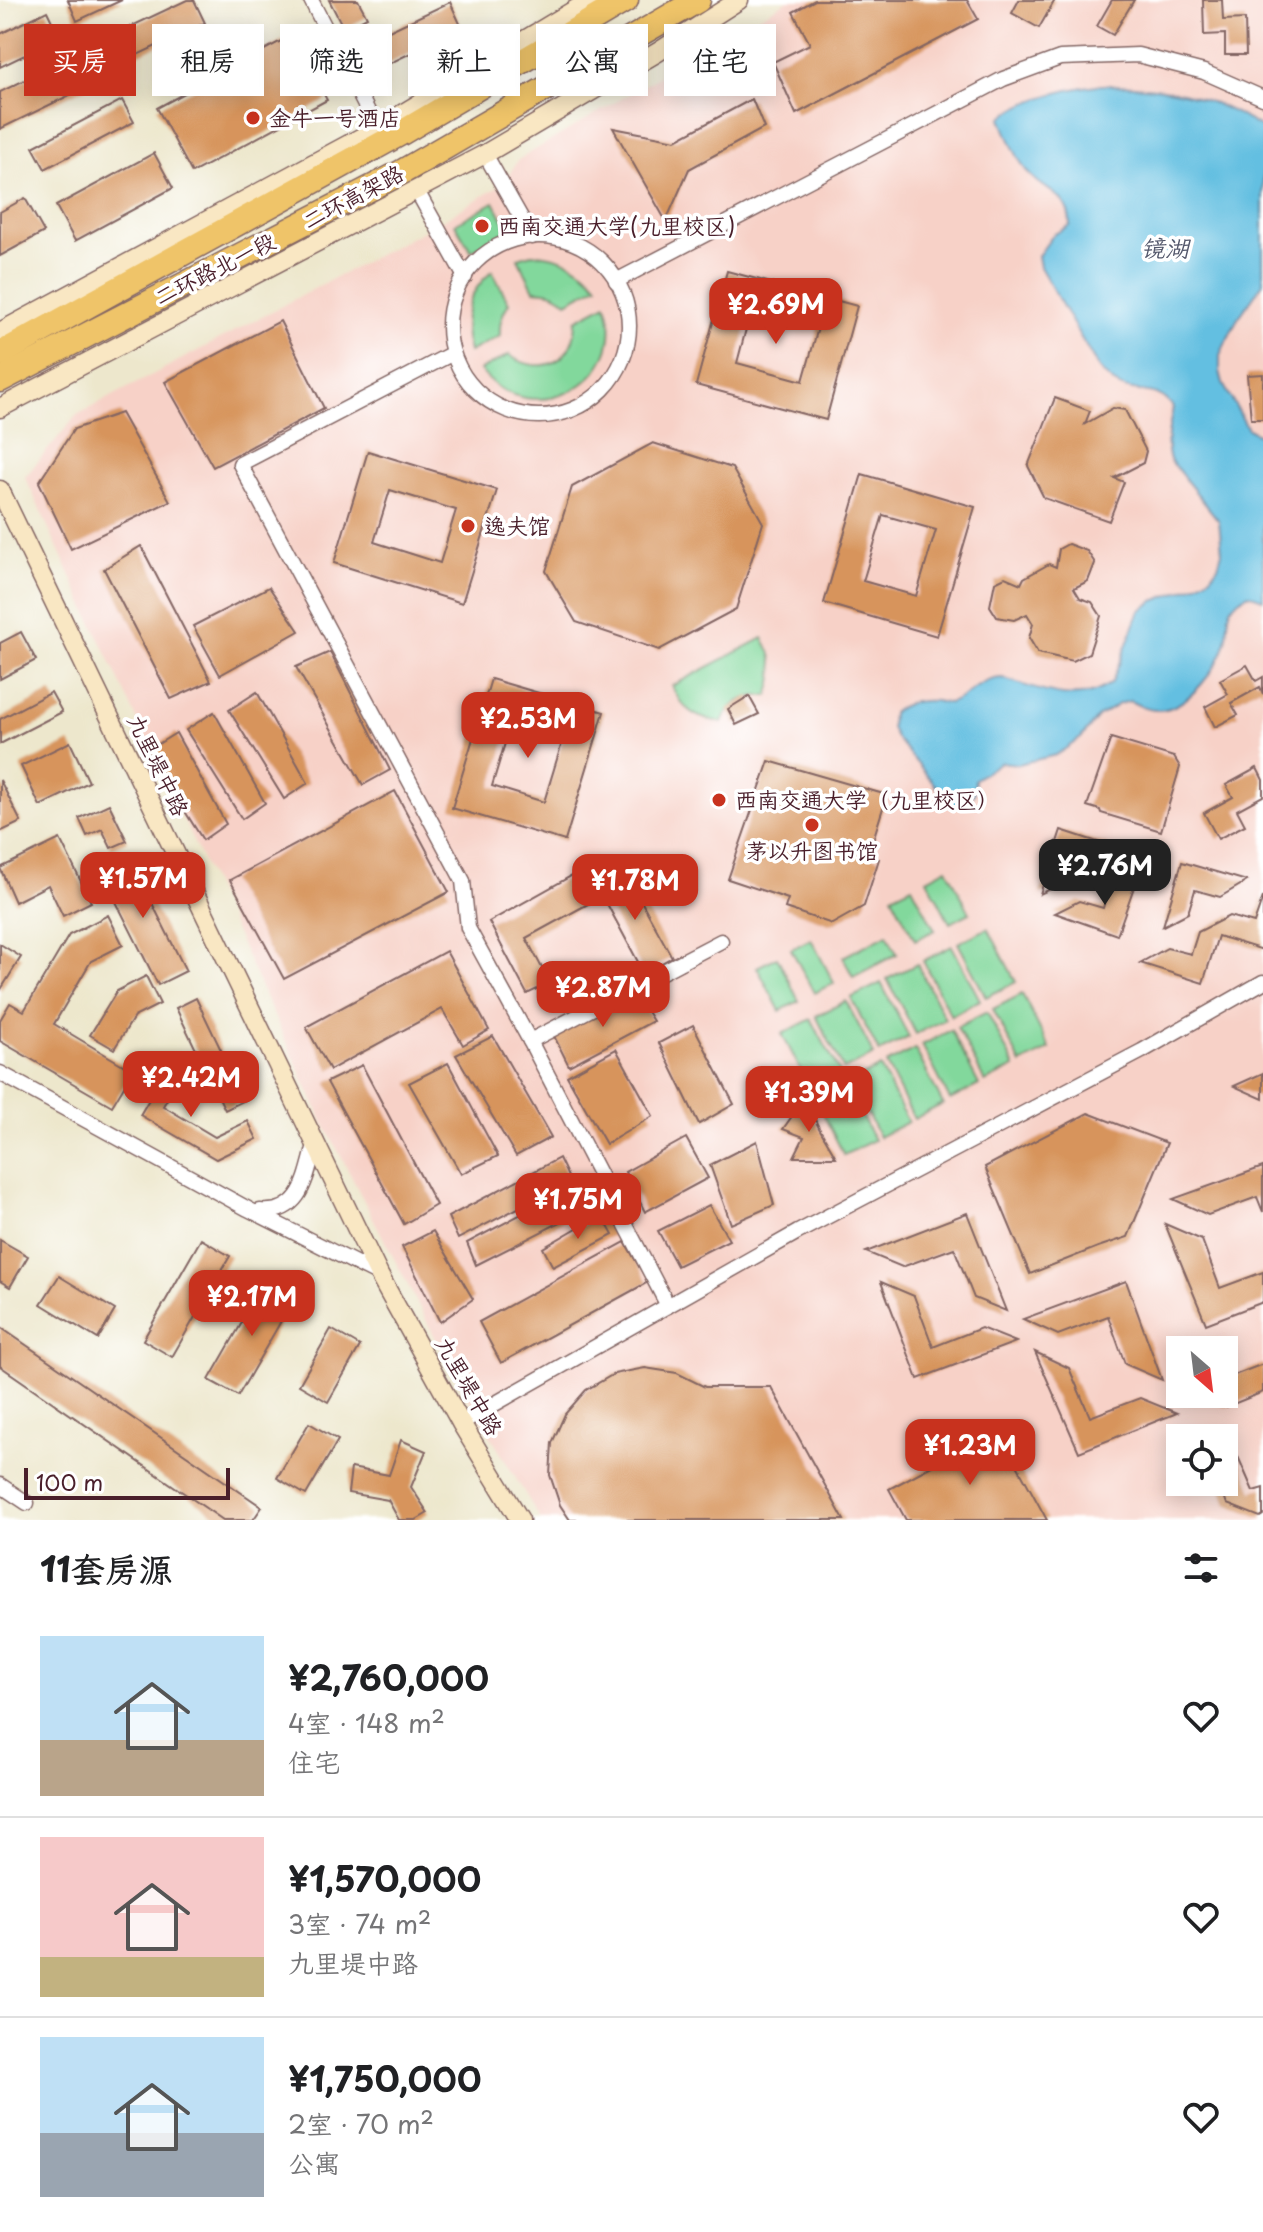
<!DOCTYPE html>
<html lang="zh">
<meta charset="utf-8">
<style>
:root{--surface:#fff;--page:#f6f6f6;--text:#202124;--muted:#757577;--line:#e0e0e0;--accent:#c8321e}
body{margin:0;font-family:"Playpen Sans","LXGW WenKai TC",sans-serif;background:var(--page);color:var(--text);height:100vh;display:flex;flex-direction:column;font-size:30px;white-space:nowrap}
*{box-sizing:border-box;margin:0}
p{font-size:26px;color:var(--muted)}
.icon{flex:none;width:44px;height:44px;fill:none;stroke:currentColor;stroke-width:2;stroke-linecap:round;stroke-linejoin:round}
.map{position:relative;height:1520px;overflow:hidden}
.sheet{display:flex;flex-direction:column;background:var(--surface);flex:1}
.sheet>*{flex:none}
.guide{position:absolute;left:24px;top:24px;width:800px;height:72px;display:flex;gap:16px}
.needle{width:52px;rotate:152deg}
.tools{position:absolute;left:1166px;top:1336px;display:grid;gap:16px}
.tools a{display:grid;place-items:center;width:72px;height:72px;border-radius:0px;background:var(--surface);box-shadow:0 4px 20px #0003;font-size:40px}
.scale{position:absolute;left:24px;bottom:20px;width:206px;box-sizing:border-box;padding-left:8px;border:4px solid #4a1f2b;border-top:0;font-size:22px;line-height:28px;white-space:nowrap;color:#4a1f2b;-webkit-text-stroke:6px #fff;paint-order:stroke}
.price{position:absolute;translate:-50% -68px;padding:0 18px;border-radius:16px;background:var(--accent);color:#fff;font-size:26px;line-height:52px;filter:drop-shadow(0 2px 4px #0008)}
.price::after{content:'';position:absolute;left:50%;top:48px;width:24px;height:18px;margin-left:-12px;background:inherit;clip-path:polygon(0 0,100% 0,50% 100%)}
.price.active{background:#222;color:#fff}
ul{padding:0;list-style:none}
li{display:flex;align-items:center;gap:24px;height:200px;padding:0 40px}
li+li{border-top:2px solid var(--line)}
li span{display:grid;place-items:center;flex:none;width:224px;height:160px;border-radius:0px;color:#555}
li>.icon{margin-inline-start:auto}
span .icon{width:96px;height:96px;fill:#fffc;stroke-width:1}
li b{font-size:34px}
h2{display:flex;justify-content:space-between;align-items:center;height:96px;padding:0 40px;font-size:34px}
.tag{padding:0 28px;border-radius:0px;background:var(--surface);box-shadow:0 4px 20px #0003;font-size:28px;line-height:72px}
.tag.active{background:var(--accent);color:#fff}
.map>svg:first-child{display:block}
</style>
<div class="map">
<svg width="1263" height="1520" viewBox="0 0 1263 1520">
<rect width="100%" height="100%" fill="#fff"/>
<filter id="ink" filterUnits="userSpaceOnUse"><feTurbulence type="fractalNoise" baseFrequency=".0125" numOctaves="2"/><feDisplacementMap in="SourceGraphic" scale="16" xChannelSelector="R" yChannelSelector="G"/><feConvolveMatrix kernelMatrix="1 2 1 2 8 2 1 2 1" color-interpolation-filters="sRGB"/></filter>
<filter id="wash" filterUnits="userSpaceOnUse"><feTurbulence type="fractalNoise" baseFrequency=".006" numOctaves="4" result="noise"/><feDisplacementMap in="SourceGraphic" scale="32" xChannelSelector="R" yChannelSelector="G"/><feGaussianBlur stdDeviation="1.8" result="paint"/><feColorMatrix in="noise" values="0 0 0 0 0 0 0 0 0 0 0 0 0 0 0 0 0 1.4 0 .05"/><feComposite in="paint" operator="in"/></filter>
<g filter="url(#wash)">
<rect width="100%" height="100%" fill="#ede7cc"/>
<path fill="#f7d1c7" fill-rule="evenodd" d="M788,0H1263V1520H541L461,1387L324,1124L25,477L77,415L436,224L503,184L518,160ZM1180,1350H1224V1394H1180ZM1180,1438H1224V1482H1180Z"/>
<g fill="#82d89c" stroke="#667c64" stroke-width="2">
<polygon points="494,202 509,230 471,251 455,224"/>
<path d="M531,254C559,254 580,264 598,285L567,302C557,292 548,291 534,290L518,258Z"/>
<path d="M492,271L509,303C502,314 499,323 500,336L469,352C460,321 467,293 492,271Z"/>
<path d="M606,304C633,381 530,435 480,370L509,355C543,378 576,361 576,320Z"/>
<path d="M763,638C776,658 776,675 768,696C746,694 730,702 722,722C697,720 681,709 672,686Z"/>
<polygon points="947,868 970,913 950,923 927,879"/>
<polygon points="912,886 935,930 915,940 892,896"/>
<polygon points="988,928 1016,982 986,997 958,943"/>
<polygon points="887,934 897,954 853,977 843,957"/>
<polygon points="811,939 834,983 814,993 791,949"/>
<polygon points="952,946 980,1000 951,1016 923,961"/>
<polygon points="777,957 799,1001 780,1011 757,967"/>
<polygon points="917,964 945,1019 916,1034 887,979"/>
<polygon points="881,983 909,1037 879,1052 851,998"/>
<polygon points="1022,994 1050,1049 1021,1064 993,1009"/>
<polygon points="846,1001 874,1055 844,1070 816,1016"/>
<polygon points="987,1012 1015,1067 985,1082 957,1027"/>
<polygon points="811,1019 840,1073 810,1088 782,1034"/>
<polygon points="951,1030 979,1085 950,1100 922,1045"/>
<polygon points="915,1049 943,1104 914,1119 886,1064"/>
<polygon points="880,1067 908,1122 879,1137 851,1082"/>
<polygon points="846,1085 874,1140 844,1155 816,1100"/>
</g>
<path fill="#63bfe1" stroke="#566f86" stroke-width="2" d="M1097,85C1163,84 1208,94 1263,129V283L1237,320L1224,346L1220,355V371L1223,384L1248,429L1263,437V599L1249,594C1243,597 1237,600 1233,605C1226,615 1229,630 1226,641C1219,668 1189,707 1160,710C1149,711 1140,706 1130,701L1119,704L1098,717L1081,738L1056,755L1018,764L1001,762L975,779L974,794L960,805H954L949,802L896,738L891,728L892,713C904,702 919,700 935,701C939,702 944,703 948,703C965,700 978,679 1002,678C1037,689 1079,709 1112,682L1140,611L1154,601L1196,585L1211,576L1218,566L1222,552L1219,521L1170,460C1164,440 1170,427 1173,407C1157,384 1135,397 1114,383C1109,380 1104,374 1099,369L1040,267L1038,256L1053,235L1070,225C1070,191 1041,192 1025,169C1015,154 1007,134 1001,118C1024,99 1068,89 1097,85Z"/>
<g id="blocks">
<g fill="#d7945c" fill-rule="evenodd">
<polygon points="68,0 122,0 77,21"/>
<polygon points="187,0 194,0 205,23 110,68 98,42"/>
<polygon points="329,0 358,0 367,17 344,29"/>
<polygon points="815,0 967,0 978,19 796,114 773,62 810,44 793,12"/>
<polygon points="1019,0 1055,0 1039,28 1012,13"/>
<polygon points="1112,0 1134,0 1113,35 1097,26"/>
<polygon points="1203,0 1222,0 1223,20 1245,19 1246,55 1225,55 1225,34 1204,35"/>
<polygon points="450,2 462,28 368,74 355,47"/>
<polygon points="47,11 60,38 0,67 0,34"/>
<polygon points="292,35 327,100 192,173 157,108"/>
<polygon points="84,51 99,81 0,129 0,92"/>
<polygon points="752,99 764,128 689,169 666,221 613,128 676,140"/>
<polygon points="122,100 134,122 45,169 33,147"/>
<polygon points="154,153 173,188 75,241 56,206"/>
<polygon points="25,198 44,232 0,256 0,212"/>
<path d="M727,271L857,306L826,420L696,385ZM751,310L818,328L803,381L737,363Z"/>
<polygon points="280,321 324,408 213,467 165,382"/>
<polygon points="1263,374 1263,419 1251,419 1247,375"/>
<polygon points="1055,398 1090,411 1085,424 1113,408 1125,410 1146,451 1143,463 1114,478 1124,482 1109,521 1044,498 1028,466"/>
<polygon points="121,413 170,501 71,549 39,482 74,429"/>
<polygon points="653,443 732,468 763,523 736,609 659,650 576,622 546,571 572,487"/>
<path d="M368,451L497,490L462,603L334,563ZM390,490L456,510L440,563L374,542Z"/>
<path d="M862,474L975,507L937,636L824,603ZM883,515L936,530L916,596L863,581Z"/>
<polygon points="1068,544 1087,551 1095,563 1088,581 1074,588 1080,598 1092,602 1101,616 1089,653 1073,661 1038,653 1029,638 1033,624 1027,614 1014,620 997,617 990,606 995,582 1005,577 1021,584 1024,578 1049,564 1056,567 1059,549"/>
<polygon points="141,546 211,681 171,699 104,569"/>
<polygon points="269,587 299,631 220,675 193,626"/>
<polygon points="21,632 36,660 0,679 0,643"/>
<polygon points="330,652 390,770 363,785 296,667"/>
<polygon points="1247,665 1256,681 1263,677 1263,694 1260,687 1231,703 1238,715 1215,727 1205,707 1228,694 1220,680"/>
<path d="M491,679L604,712L565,841L452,808ZM512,720L564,736L544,802L492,786Z"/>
<polygon points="51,692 62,712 0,744 0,719"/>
<polygon points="257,692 308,783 284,799 229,710"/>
<polygon points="749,696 759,714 736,725 728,709"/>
<polygon points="214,712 265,803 242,819 186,730"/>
<polygon points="176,733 226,824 203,840 147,751"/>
<polygon points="1111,738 1174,757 1180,767 1161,831 1101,813 1100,810 1087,806"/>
<polygon points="70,742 89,782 40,806 21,766"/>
<polygon points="769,761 887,795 868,856 879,859 864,906 832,924 785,908 788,899 728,879"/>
<polygon points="1257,768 1263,780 1263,796 1237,810 1245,825 1218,839 1204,813 1233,797 1226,785"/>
<polygon points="0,780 21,822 0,832"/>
<polygon points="395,791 449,892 284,979 230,880"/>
<polygon points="109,804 127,841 111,848 102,829 87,836 79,818"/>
<polygon points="1061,830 1125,851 1098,865 1073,858 1066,882 1040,894"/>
<polygon points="60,839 91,902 63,916 48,885 15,902 0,868"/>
<polygon points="128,855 186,971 158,985 100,870"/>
<polygon points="1182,862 1247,881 1220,897 1195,890 1188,913 1163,926"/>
<polygon points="582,870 597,899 526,938 550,983 527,994 489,922"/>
<polygon points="624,870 672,957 644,973 598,887"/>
<polygon points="1140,870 1117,935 1055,913 1079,901 1103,908 1110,884"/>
<polygon points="1263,897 1263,950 1218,936 1203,983 1140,963 1167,948 1191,954 1198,932 1229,916 1254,923"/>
<polygon points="108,915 123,945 91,961 54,1024 133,1071 112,1106 0,1041 0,1020 10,1003 24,1011 69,935"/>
<polygon points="0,944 21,957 0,991"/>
<polygon points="446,951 489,1030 463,1045 442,1009 330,1070 306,1027"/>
<polygon points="146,976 160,1004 134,1017 114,1049 90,1035 117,991"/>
<polygon points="635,992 653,1021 569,1066 554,1036"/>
<polygon points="196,998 245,1100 225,1110 176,1008"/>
<polygon points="693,1025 734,1104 699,1124 659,1043"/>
<polygon points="493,1036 551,1137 516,1156 456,1055"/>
<polygon points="616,1049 653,1116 606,1144 567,1076"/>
<polygon points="175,1055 189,1063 163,1106 215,1137 248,1121 257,1139 216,1159 140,1115"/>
<polygon points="448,1063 498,1156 461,1174 409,1083"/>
<polygon points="362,1065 436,1205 404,1224 327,1082"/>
<polygon points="1263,1073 1263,1099 1234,1086"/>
<polygon points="805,1098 819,1128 836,1157 794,1157 804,1137 783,1129"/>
<polygon points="1088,1113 1167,1143 1128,1237 1098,1247 1030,1274 985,1167"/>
<polygon points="686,1138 708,1178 645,1212 625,1172"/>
<polygon points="757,1141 774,1205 731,1224 710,1165"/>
<polygon points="559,1158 570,1181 458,1239 448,1217"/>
<polygon points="1263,1167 1263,1212 1257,1197 1208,1215 1173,1199"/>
<polygon points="578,1184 588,1208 476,1265 467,1243"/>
<polygon points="709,1205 729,1240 677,1266 658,1231"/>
<polygon points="967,1213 1006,1311 974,1298 954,1248 902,1267 866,1252"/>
<polygon points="601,1214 613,1235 553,1267 543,1248"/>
<polygon points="1165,1224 1202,1240 1220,1288 1263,1272 1263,1302 1206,1324"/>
<polygon points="433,1231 473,1299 440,1322 402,1247"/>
<polygon points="201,1239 230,1256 172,1357 143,1340"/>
<polygon points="0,1240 28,1256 10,1287 0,1281"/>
<polygon points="625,1242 648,1282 501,1363 479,1322"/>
<polygon points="59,1276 115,1310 98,1339 41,1304"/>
<polygon points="267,1279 296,1295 238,1396 209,1380"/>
<polygon points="1126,1281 1162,1380 1125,1364 1108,1316 1058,1335 1023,1319"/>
<polygon points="881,1282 914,1296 933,1347 981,1328 1016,1342 918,1379"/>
<polygon points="0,1327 262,1507 253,1520 223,1520 0,1366"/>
<polygon points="331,1329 360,1346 328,1402 299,1385"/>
<polygon points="1035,1352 1069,1368 1090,1417 1140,1398 1177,1413 1079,1452"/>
<polygon points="1263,1364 1263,1392 1226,1407 1200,1397 1199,1394 1224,1394 1224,1379"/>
<polygon points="645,1368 677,1373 705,1387 771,1387 844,1520 570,1520 560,1505 550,1475 552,1443 565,1414 586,1390 614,1374"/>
<polygon points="309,1423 338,1440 306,1495 277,1478"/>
<polygon points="1205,1427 1230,1438 1253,1491 1263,1488 1263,1515 1260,1517 1227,1504 1219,1482 1224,1482 1224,1438 1202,1438 1198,1428"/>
<polygon points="998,1430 1047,1520 906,1520 889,1489"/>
<polygon points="401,1440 426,1451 411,1487 428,1513 416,1520 399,1520 388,1500 348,1493 351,1468 389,1475"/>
</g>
</g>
</g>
<g filter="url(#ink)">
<use href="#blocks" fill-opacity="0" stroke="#836563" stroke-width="2"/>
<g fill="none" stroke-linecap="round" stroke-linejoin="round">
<defs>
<g id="street">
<polyline points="311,0 377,129"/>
<polyline points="485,154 532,237"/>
<polyline points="417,191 465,277"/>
<circle cx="539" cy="326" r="90"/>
<polyline points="616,281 1003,79 1060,58 1138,55 1204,72 1263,98"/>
<polyline points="453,353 240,464 463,881 468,928 530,1041 668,1306"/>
<polyline points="530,1041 721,941"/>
<polyline points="0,1073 248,1209 379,1275"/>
<path d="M260,1211C302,1215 306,1177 315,1145"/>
<polyline points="461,1423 798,1232 1142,1051 1263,982"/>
<polyline points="0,1485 27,1503"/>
</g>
<g id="secondary">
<polyline points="0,332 377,129 591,0"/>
<polyline points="0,408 485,154 658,52 739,0"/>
<polyline points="0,490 379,1275 461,1423 520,1520"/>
</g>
<g id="highway">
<polyline points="0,354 403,132 626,0"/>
<polyline points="0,380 402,172 698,0"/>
</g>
</defs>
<use href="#street" stroke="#836563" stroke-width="17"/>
<use href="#secondary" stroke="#836563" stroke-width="21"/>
<use href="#highway" stroke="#836563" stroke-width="27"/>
<use href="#street" stroke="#fff" stroke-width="14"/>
<use href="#secondary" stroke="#f9e7c3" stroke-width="18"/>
<use href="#highway" stroke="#efc469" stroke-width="24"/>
</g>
</g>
<g fill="#c8321e" stroke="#fff" stroke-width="3">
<circle cx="253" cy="118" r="8"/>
<circle cx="482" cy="226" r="8"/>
<circle cx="468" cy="526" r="8"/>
<circle cx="719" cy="800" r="8"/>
<circle cx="812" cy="825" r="8"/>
</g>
<g text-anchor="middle" stroke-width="7" stroke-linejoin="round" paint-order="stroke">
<g font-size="22" fill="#4a1f2b" stroke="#fff" text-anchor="start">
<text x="269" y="126">金牛一号酒店</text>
<text x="498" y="234">西南交通大学(九里校区)</text>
<text x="484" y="534">逸夫馆</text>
<text x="735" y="808">西南交通大学（九里校区）</text>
<text x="812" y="859" text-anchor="middle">茅以升图书馆</text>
</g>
<g font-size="22" fill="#4a1f2b" stroke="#fff">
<text transform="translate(353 197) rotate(-28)" y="8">二环高架路</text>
<text transform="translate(215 269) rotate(-27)" y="8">二环路北一段</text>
<text transform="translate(158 765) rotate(64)" y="8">九里堤中路</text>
<text transform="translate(469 1386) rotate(60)" y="8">九里堤中路</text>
</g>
<g font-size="24" font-style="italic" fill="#53576b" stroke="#fff">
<text x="1165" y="257">镜湖</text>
</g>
</g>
</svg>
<div class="tools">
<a><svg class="needle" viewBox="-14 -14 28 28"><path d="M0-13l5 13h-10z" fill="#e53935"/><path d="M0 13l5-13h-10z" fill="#757577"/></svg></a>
<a><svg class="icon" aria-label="locate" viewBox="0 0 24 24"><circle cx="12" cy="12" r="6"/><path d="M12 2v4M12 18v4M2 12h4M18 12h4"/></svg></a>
</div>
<div class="scale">100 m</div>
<b class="price" style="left:776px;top:346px">¥2.69M</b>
<b class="price" style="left:528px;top:760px">¥2.53M</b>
<b class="price active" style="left:1105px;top:907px">¥2.76M</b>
<b class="price" style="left:143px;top:920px">¥1.57M</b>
<b class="price" style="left:635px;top:922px">¥1.78M</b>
<b class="price" style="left:603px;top:1029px">¥2.87M</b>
<b class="price" style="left:191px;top:1119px">¥2.42M</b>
<b class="price" style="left:809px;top:1134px">¥1.39M</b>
<b class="price" style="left:578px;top:1241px">¥1.75M</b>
<b class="price" style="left:252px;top:1338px">¥2.17M</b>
<b class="price" style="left:970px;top:1487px">¥1.23M</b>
<div class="guide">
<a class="tag active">买房</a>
<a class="tag">租房</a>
<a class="tag">筛选</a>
<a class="tag">新上</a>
<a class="tag">公寓</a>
<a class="tag">住宅</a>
</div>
</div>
<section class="sheet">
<h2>11套房源<svg class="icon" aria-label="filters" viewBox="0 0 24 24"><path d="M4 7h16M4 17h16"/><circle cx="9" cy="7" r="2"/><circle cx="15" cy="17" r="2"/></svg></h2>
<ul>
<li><span style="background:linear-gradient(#bfe0f5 65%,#b9a48a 0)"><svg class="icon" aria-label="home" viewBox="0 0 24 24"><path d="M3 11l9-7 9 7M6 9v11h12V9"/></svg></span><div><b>¥2,760,000</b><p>4室 · 148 m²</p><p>住宅</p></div><svg class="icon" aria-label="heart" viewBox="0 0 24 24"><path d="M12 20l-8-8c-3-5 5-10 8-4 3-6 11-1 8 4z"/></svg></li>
<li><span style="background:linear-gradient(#f6c9c9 75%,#c2b280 0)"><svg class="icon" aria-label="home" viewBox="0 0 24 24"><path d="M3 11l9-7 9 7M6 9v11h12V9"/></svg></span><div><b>¥1,570,000</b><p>3室 · 74 m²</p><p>九里堤中路</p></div><svg class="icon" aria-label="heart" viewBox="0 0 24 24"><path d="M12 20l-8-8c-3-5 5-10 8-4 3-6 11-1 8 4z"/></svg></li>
<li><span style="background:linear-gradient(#bfe0f5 60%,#9aa5b1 0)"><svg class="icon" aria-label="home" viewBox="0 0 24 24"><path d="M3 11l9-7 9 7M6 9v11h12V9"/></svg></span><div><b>¥1,750,000</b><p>2室 · 70 m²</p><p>公寓</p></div><svg class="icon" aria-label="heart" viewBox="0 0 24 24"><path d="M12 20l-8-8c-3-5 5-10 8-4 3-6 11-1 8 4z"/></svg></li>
</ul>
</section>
